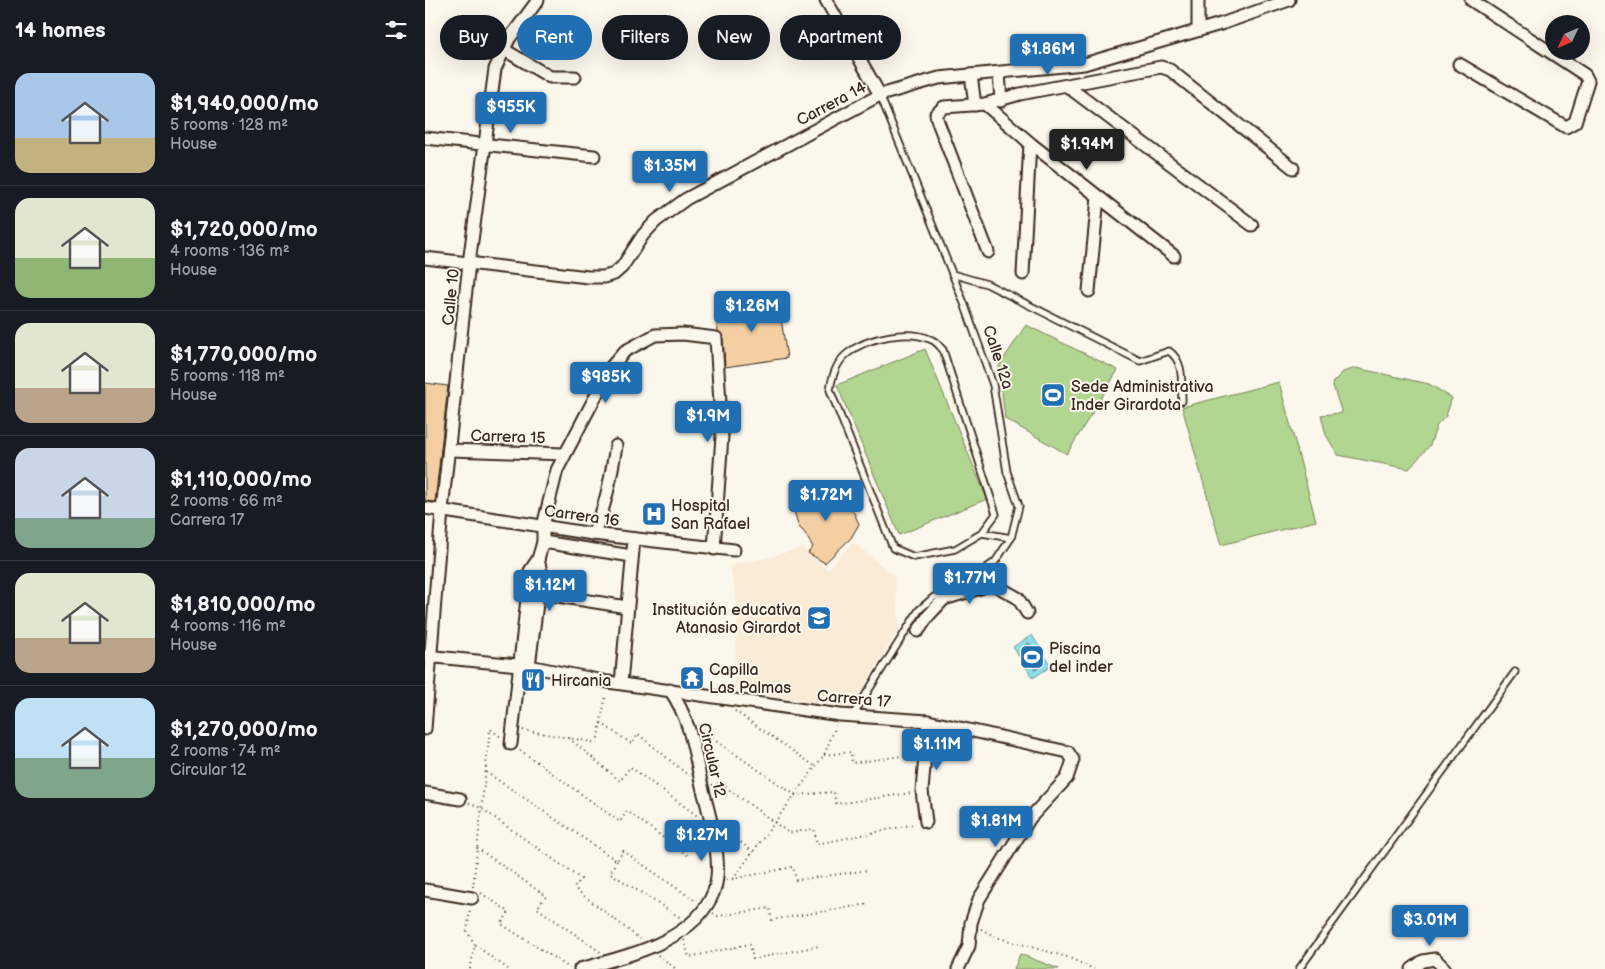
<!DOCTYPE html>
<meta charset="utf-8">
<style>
:root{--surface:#171b24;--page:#20242c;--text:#f1f3f6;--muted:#9ea1a6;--line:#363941;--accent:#1f6fb2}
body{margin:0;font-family:"Balsamiq Sans",sans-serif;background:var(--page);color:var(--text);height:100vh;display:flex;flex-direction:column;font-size:19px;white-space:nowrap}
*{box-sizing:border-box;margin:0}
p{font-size:16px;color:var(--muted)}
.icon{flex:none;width:28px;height:28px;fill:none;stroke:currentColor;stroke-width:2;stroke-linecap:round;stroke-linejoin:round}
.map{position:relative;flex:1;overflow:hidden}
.panel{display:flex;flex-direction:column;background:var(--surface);width:425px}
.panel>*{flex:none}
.banner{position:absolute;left:15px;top:15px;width:475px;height:45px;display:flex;gap:10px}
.needle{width:32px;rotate:226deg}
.tools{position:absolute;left:1120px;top:15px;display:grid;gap:10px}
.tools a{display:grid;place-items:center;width:45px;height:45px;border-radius:50%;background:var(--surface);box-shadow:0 5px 20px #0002;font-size:25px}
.price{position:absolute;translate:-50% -42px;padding:0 11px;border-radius:5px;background:var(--accent);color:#fff;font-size:16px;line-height:32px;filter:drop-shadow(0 1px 2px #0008)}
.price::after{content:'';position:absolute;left:50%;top:30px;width:15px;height:11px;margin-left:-8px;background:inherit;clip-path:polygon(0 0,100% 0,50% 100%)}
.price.selected{background:#222;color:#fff}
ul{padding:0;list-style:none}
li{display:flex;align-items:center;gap:15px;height:125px;padding:0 15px}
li+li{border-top:1px solid var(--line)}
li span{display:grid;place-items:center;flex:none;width:140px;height:100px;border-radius:15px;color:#555}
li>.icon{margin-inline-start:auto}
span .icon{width:60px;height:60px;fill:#fffc;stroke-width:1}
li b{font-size:21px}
h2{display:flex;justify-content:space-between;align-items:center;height:60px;padding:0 15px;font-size:21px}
.tag{padding:0 18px;border-radius:22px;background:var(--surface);box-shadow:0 5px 20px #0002;font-size:18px;line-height:45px}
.tag.selected{background:var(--accent);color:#fff}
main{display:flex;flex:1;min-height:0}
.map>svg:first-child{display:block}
</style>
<main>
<section class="panel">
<h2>14 homes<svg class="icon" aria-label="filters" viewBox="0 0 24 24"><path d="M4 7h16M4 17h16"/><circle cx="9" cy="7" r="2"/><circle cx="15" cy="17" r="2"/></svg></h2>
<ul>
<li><span style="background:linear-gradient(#a9c7e8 65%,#c2b280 0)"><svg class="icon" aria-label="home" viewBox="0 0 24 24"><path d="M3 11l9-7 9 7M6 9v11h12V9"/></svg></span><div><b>$1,940,000/mo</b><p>5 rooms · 128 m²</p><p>House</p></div></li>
<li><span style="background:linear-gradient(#dfe7d0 60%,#8fb573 0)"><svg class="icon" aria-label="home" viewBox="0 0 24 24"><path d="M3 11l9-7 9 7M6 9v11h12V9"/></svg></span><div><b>$1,720,000/mo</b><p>4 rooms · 136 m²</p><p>House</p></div></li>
<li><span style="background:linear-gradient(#dfe7d0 65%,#b9a48a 0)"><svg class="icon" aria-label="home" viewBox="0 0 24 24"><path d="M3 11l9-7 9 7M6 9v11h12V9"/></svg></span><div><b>$1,770,000/mo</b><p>5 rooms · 118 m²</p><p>House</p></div></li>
<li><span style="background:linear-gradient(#c9d6e8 70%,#7fa58c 0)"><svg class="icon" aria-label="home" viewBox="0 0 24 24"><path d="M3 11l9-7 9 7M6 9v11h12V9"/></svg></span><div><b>$1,110,000/mo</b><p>2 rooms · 66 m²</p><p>Carrera 17</p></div></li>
<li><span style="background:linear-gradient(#dfe7d0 65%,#b9a48a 0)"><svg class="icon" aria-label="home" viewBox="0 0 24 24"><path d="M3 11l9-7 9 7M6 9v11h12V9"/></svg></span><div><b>$1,810,000/mo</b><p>4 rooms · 116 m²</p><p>House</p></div></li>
<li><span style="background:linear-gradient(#bfe0f5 60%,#7fa58c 0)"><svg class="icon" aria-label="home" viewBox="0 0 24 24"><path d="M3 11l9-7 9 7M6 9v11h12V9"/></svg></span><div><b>$1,270,000/mo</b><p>2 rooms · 74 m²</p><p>Circular 12</p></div></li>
</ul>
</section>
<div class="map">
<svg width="1180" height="969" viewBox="0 0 1180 969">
<rect width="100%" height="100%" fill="#fbf7ec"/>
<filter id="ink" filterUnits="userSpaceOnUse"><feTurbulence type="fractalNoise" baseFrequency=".02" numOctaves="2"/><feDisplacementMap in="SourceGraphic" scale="10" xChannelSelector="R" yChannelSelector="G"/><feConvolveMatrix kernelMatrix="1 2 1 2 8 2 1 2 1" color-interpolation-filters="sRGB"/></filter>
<g filter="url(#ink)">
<polygon fill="#f9ebd6" points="428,542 469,576 475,627 425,709 309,689 313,609 305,565 329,561 377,548 403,570"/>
<g fill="#b2d691" stroke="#768058">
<polygon points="601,325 693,370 642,454 580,419 574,366"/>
<polygon points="500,349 562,499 474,535 412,385"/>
<polygon points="931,368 1004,384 1027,398 1021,416 1012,425 1005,445 984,469 913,455 901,435 896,415 917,413 907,383 918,372"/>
<polygon points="854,382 891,521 796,545 757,407"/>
<polygon points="595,954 634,969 589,969"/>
</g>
<polygon fill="#8fdfeb" stroke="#6d9799" points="607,635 626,666 608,678 588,647"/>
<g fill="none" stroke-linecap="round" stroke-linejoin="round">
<polygon stroke="#5d7270" stroke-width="1" points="604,643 618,663 611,670 596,650"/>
</g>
<g fill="#f3cfa3" stroke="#3b2a1e">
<polygon points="353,299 362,358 300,367 298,338 293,331 290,310"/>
<polygon points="0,383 23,386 10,502 0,501"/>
<polygon points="385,482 409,485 409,499 420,503 429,513 434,524 426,538 400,563 383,553 388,547 379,532 374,527 369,511 392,508 384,498"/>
</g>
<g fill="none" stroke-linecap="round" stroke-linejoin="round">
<defs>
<g id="lane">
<path d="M527,274L562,284L715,361L744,351C760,362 756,384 757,401"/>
<path d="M557,533L571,514L518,350C515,347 512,342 507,340C484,329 443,337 423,353C411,362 407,376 405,390L468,548L489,557L530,549L557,533L586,538"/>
<polyline points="428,715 494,610 509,597 540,583 570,562 586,538 594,506 582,472 568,385 539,303 455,95"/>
<polyline points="874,969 1090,672"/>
</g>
<g id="street">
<polyline points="401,0 455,95"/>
<polyline points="773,0 773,30"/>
<polyline points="78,49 125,77 150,77"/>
<polyline points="1034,64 1141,127 1150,122 1163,81 1160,75 1046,0"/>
<polyline points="574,73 576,101"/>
<polyline points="546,75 550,105"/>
<polyline points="642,86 827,225"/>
<polyline points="560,104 605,143 749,256"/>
<polyline points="0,138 169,156"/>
<polyline points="563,252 513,122 511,114 519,107 560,104 595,94 736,67 745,70 868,168"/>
<polyline points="0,258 163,277 179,277 189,274 197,267 218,235 231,221 261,199 455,95 514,78 659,64 799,23 864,0"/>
<polyline points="598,274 605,143"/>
<polyline points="664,291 673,197"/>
<polyline points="25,450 139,454"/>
<polyline points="0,508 168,534 309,550"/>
<path d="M168,534C181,507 186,476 191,446"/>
<polyline points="118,542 207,556"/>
<polyline points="114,593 202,607"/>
<polyline points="493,631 504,615 519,599 568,584 593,598 602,613"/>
<polyline points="0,656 104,666 183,682 415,715 503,721 643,752 648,760 642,778 605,818 554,899 546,923 544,946 533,969"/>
<polyline points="104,666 116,572 113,559"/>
<polyline points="196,683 209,539"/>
<polyline points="0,729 17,510 44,263 70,69 84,39 113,0"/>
<polyline points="86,744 105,571 113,559 118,542 118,526 132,470 186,367 200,351 230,335 258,334 291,338 297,436 289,549"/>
<polyline points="0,793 35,799"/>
<polyline points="501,822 497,791 503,721"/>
<polyline points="0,890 47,898"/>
<path d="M155,969C201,956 270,942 289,891C299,864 285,817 278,790C269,754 267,722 245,690"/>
<polyline points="987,969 998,961 1010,959 1020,969"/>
</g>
</defs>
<use href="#lane" stroke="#3b2a1e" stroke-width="9"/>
<use href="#street" stroke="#3b2a1e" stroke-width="15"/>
<g stroke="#3b2a1e" stroke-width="2" stroke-dasharray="1 4" stroke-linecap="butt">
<polyline points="310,711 391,767"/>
<polyline points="176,723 207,744 213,734 264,776"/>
<polyline points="98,730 172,743 181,694"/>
<polyline points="275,730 370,795 409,792 411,804 486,793"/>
<polyline points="144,738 195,781 205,767 274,817"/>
<polyline points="95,750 195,822 202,811 265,857"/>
<polyline points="399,755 426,752 427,763 491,754"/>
<polyline points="61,772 192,861 198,851 272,902"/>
<polyline points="287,785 295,783 364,833 389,829 392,844 491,824"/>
<polyline points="44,803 56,808 156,879 149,888 215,939"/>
<polyline points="300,830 328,852"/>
<polyline points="52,848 121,896 112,908 177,953"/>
<polyline points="192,861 185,873 256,918"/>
<polyline points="308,879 399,755 411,726"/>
<polyline points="302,880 368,867 371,880 444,870"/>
<polyline points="48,887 65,729 76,737"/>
<polyline points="56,893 84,912 76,924 145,968"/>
<polyline points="288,913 293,916 345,908 347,920 443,904"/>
<polyline points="556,929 571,937 642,957 669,969"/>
<polyline points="259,940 264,957 325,944 328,959 394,946"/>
<polyline points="50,945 83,969"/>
<polyline points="233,955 251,969"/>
<polyline points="45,969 50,945 42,931 45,909"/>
</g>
<use href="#lane" stroke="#fbf7ec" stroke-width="5.5"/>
<use href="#street" stroke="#fbf7ec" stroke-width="11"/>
</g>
</g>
<defs>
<symbol id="stadium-square" viewBox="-11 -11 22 22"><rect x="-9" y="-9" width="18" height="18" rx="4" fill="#1f6fb2" stroke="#fbf7ec"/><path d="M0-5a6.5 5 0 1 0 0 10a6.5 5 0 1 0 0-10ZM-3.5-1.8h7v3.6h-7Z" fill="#fff"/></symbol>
<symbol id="hospital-square" viewBox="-11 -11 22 22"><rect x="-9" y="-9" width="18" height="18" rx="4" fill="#1f6fb2" stroke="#fbf7ec"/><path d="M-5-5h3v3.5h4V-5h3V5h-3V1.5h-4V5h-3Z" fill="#fff"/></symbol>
<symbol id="school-square" viewBox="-11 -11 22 22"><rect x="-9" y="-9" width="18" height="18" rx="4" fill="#1f6fb2" stroke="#fbf7ec"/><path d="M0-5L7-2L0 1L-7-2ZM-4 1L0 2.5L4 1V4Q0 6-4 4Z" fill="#fff"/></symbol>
<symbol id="temple-square" viewBox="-11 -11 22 22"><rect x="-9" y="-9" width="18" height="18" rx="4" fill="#1f6fb2" stroke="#fbf7ec"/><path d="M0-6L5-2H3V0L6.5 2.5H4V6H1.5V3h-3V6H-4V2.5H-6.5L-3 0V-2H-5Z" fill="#fff"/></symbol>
<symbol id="restaurant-square" viewBox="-11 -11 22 22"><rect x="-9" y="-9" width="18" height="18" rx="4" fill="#1f6fb2" stroke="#fbf7ec"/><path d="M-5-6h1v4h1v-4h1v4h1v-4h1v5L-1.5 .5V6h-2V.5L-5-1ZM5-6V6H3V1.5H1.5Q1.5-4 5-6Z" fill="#fff"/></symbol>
</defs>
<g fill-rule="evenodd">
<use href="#stadium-square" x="614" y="381" width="28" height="28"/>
<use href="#hospital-square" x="215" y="500" width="28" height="28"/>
<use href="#school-square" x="380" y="604" width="28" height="28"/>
<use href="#stadium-square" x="593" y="643" width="28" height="28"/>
<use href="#temple-square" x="253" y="664" width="28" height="28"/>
<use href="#restaurant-square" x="94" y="666" width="28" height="28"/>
</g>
<g text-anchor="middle" stroke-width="4" stroke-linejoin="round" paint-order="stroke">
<g font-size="16" fill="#3b2a1e" stroke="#fbf7ec">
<text transform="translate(406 103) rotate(-28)" y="6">Carrera 14</text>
<text transform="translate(25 297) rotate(-84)" y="6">Calle 10</text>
<text transform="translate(574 357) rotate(72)" y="6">Calle 12a</text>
<text transform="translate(83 436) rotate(2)" y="6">Carrera 15</text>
<text transform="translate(157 515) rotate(8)" y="6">Carrera 16</text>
<text transform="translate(429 698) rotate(5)" y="6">Carrera 17</text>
<text transform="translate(288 760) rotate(77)" y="6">Circular 12</text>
</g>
<g font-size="16" fill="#3b2a1e" stroke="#fbf7ec" text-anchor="start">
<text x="646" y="392">Sede Administrativa<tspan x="646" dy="18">Inder Girardota</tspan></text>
<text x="246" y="511">Hospital<tspan x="246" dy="18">San Rafael</tspan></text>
<text x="376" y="615" text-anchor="end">Institución educativa<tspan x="376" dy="18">Atanasio Girardot</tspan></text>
<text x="624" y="654">Piscina<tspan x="624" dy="18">del inder</tspan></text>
<text x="284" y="675">Capilla<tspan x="284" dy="18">Las Palmas</tspan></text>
<text x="126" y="686">Hircania</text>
</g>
</g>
</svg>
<div class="tools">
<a><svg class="needle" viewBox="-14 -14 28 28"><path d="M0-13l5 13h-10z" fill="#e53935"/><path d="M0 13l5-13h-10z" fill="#9ea1a6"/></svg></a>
</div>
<b class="price" style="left:623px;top:76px">$1.86M</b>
<b class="price" style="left:86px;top:134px">$955K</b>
<b class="price selected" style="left:662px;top:171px">$1.94M</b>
<b class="price" style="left:245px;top:193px">$1.35M</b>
<b class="price" style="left:327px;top:333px">$1.26M</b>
<b class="price" style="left:181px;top:404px">$985K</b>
<b class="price" style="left:283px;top:443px">$1.9M</b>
<b class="price" style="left:401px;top:522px">$1.72M</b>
<b class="price" style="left:545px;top:605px">$1.77M</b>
<b class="price" style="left:125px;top:612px">$1.12M</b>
<b class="price" style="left:512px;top:771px">$1.11M</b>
<b class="price" style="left:571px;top:848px">$1.81M</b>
<b class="price" style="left:277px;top:862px">$1.27M</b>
<b class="price" style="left:1005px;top:947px">$3.01M</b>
<div class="banner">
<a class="tag">Buy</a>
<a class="tag selected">Rent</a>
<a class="tag">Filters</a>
<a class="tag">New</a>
<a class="tag">Apartment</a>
</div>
</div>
</main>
